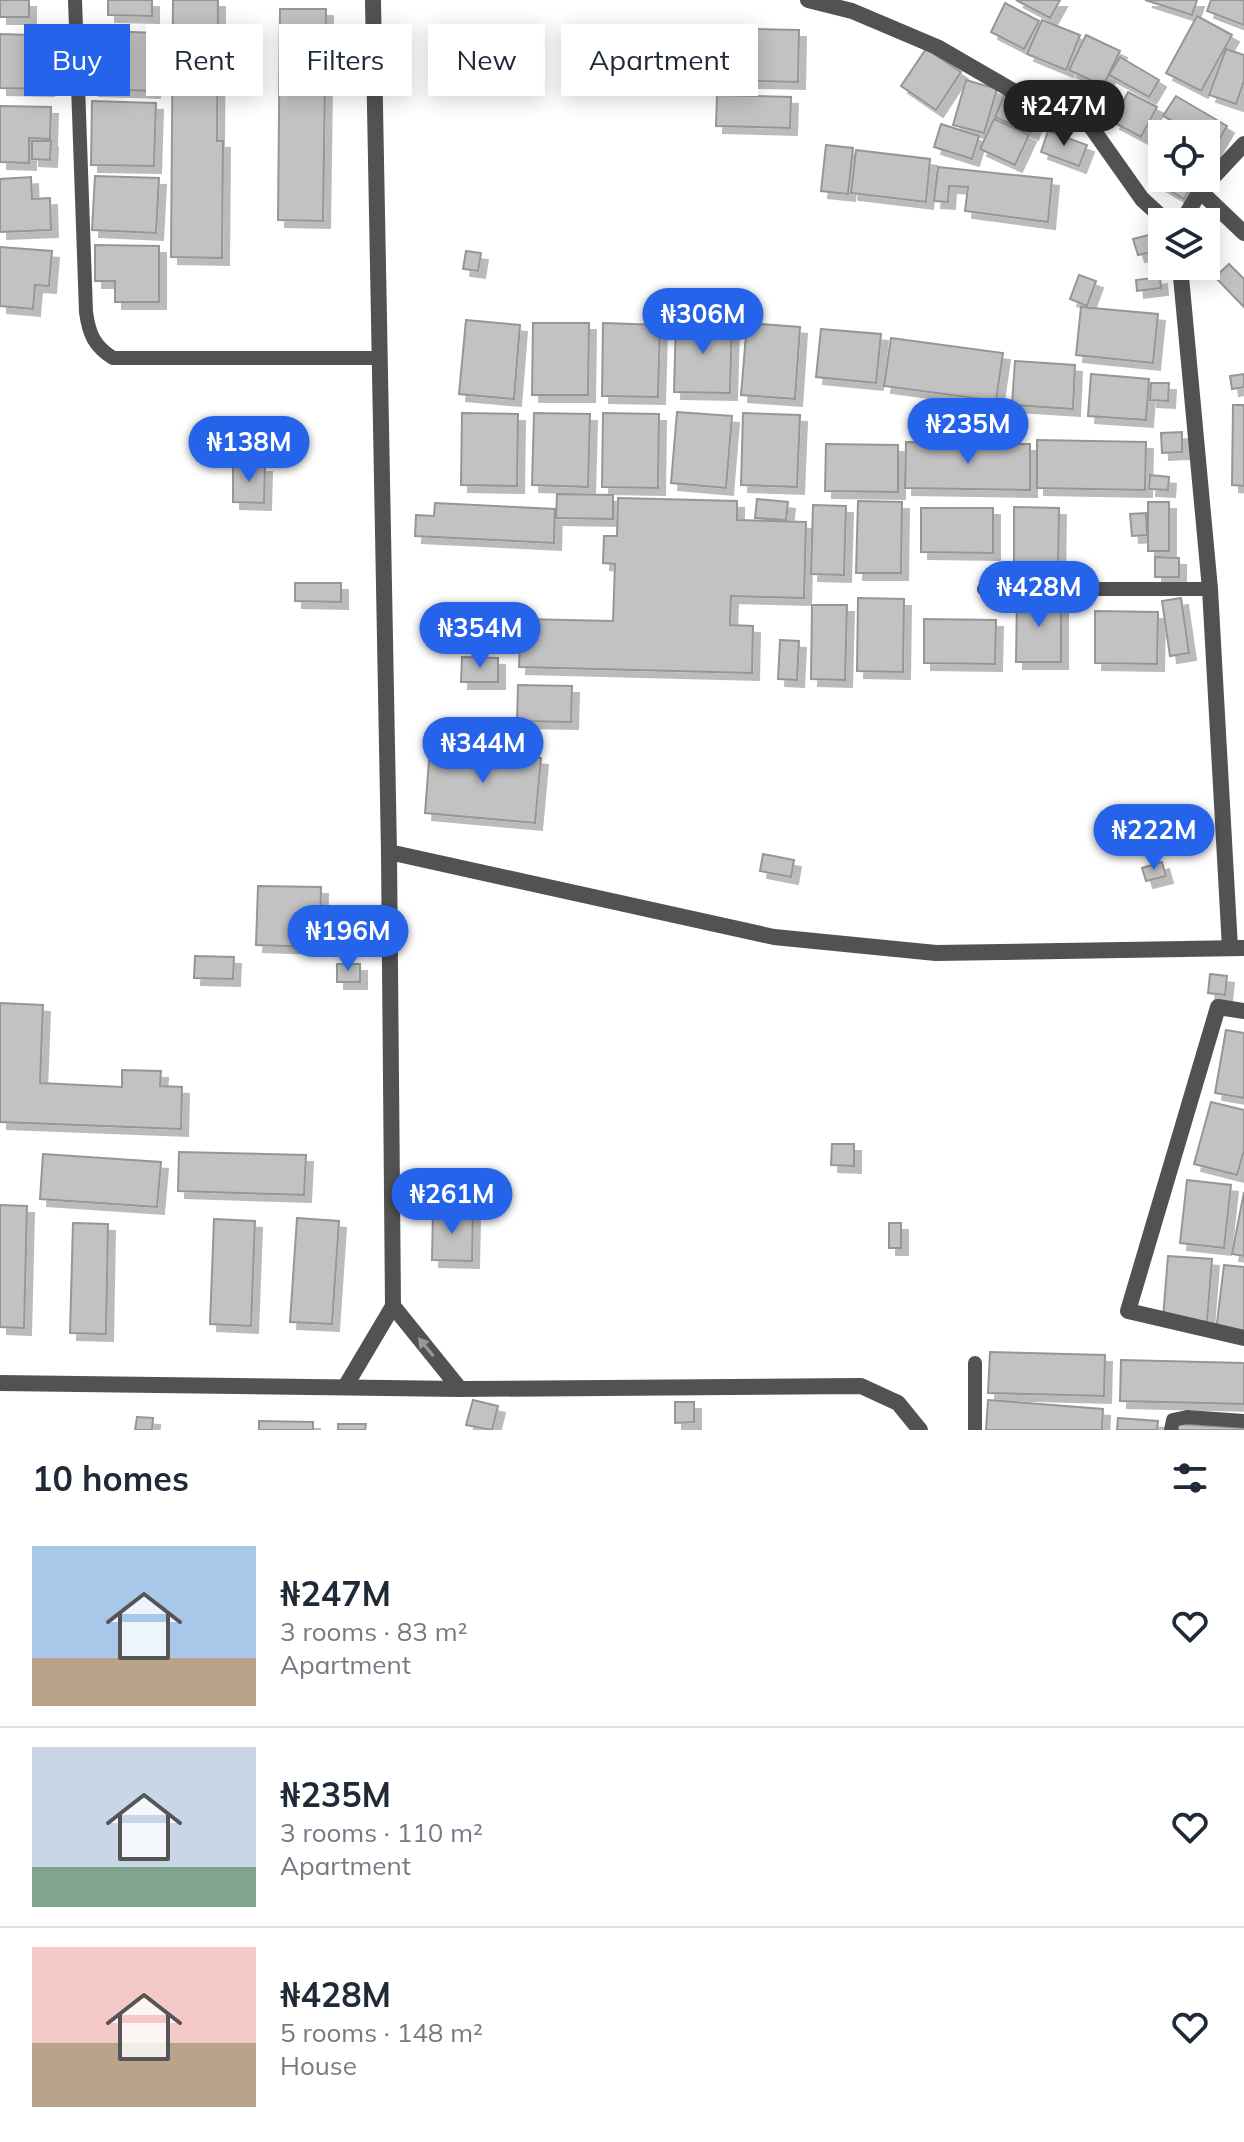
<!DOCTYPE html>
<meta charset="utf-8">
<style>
:root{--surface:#fff;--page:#f2f2f3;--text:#1f2937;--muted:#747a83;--line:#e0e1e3;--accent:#2563eb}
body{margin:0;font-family:Mulish,sans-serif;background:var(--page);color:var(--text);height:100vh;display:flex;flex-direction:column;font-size:30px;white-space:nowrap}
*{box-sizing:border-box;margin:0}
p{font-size:26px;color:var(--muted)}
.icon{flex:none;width:44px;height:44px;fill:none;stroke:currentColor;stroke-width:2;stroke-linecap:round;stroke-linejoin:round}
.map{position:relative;height:1430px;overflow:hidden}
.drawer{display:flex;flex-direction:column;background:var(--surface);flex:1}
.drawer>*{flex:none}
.top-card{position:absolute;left:24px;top:24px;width:800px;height:72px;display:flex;gap:16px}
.buttons{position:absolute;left:1148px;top:120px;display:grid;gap:16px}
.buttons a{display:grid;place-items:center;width:72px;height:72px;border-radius:0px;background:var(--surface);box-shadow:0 4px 20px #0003;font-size:40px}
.price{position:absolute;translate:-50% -68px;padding:0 18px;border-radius:28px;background:var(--accent);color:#fff;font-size:26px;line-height:52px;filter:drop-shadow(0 2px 4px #0008)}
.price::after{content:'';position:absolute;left:50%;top:48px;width:24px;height:18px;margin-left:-12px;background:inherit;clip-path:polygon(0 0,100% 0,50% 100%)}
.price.active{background:#222;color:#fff}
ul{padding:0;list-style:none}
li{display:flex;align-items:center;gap:24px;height:200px;padding:0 32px}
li+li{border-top:2px solid var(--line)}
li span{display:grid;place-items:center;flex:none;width:224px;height:160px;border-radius:0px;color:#555}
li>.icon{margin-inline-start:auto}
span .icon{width:96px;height:96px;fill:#fffc;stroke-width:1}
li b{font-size:34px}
h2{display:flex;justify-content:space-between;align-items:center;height:96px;padding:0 32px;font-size:34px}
.tag{padding:0 28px;border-radius:0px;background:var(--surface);box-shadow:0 4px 20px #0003;font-size:28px;line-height:72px}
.tag.active{background:var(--accent);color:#fff}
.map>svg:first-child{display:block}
</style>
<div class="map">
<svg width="1244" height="1430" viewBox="0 0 1244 1430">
<defs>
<filter id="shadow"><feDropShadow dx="7" dy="7" stdDeviation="0" flood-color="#0004"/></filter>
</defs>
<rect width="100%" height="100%" fill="#fff"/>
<g fill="#c2c2c2" stroke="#969696" stroke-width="2" filter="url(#shadow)">
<rect x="0" y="0" width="29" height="17"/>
<polygon points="108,0 152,0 152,16 108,15"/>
<polygon points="173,0 218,0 217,141 223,141 222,258 171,257"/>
<polygon points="1016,0 1060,0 1050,18"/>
<polygon points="1145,0 1197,0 1192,15"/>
<polygon points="1211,0 1244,0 1244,25 1207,11"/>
<polygon points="1005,3 1039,21 1024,49 991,32"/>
<polygon points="280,9 326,9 323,221 278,220"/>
<polygon points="1197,16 1232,35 1201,91 1166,73"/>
<polygon points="1042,20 1080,35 1066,70 1027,54"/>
<polygon points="716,28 799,30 798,82 715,80"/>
<polygon points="108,31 155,33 153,91 92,89 93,55 107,55"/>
<polygon points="0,34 28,35 28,53 49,54 47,89 0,88"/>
<polygon points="1086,35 1120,51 1103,86 1069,70"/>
<polygon points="926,49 961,72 936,110 901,86"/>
<polygon points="1226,49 1244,55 1244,81 1236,104 1209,95"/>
<polygon points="1120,57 1159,80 1149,97 1109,75"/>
<polygon points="966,80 997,89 984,133 953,125"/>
<polygon points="1128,92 1157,107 1141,137 1113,122"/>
<polygon points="1005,93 1041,109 1031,133 995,117"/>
<polygon points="717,95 791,97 790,128 716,126"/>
<polygon points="1176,96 1227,126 1206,162 1206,134 1179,134 1183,127 1163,116"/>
<polygon points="92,101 156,103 154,166 91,165"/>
<polygon points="0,106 51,107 50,139 29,138 29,163 0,162"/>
<polygon points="994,119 1029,135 1015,165 980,149"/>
<polygon points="941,124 979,136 972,159 934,147"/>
<polygon points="1048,131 1087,145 1079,166 1041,152"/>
<polygon points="32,141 51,141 50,160 32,159"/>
<polygon points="826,145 853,148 848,194 821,191"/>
<polygon points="856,150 930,159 926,202 851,193"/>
<polygon points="1162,163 1162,178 1196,178 1184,199 1152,180"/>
<polygon points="938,167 1052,179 1048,222 965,211 968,187 949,186 948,202 934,201"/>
<polygon points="95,176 159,178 156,233 92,230"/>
<polygon points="31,177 32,199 50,198 51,230 0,232 0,179"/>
<polygon points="1153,234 1157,251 1138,255 1133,239"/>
<polygon points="95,245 159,246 159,302 115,302 115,281 95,281"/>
<polygon points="0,247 52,251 49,286 35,285 33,309 0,306"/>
<polygon points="466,251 481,253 478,271 463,269"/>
<polygon points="1229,264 1244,279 1244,307 1215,277"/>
<polygon points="1079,275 1096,281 1087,306 1070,299"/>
<polygon points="1160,277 1161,288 1137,291 1136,280"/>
<polygon points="1081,307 1158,314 1153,363 1076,355"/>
<polygon points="676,318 732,320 730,393 674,392"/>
<polygon points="466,320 520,325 514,399 459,394"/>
<polygon points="533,323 589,323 588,395 532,395"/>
<polygon points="603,323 660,325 658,397 602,396"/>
<polygon points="747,323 800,327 795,399 741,395"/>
<polygon points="821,329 881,334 876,383 816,377"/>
<polygon points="891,338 1003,353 996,401 884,386"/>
<polygon points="1015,361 1075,365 1073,409 1012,405"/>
<polygon points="1091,374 1149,379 1146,420 1088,416"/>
<polygon points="1244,374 1244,387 1232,389 1230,376"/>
<polygon points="1151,383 1169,383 1168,401 1150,400"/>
<polygon points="1233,405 1244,405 1244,486 1232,485"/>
<polygon points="677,412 732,416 726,488 671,483"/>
<polygon points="462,413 518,414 517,486 461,485"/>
<polygon points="534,413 590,414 588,487 532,485"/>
<polygon points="603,413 659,414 658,488 602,487"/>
<polygon points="743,413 800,415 797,487 741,485"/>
<polygon points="1182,432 1182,452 1162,453 1161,433"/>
<polygon points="1037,440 1146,442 1145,490 1037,488"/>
<polygon points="906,442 1030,444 1030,490 905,488"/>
<polygon points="826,444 898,445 898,492 825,491"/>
<polygon points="233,465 265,465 264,503 233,502"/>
<polygon points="1150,475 1169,477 1168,490 1149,489"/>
<polygon points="557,494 613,495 613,519 556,518"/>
<polygon points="618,498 737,501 737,520 806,522 804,598 731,596 730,625 753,626 752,673 519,667 521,619 613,621 615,564 603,563 604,536 617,536"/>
<polygon points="757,499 788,502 786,520 755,518"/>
<polygon points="858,501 902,502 901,573 856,573"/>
<rect x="1148" y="502" width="21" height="49"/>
<polygon points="435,503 555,509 554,543 415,536 416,515 434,516"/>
<polygon points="813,505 846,506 844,575 811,574"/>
<polygon points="1014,507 1059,508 1058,575 1014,575"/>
<polygon points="921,508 993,508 993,553 921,552"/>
<polygon points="1146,513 1147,535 1132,536 1130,514"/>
<polygon points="1155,557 1179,558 1179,577 1155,577"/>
<polygon points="295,583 341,583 341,602 295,601"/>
<polygon points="1017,595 1061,596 1061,662 1016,662"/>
<polygon points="858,598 904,599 903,672 857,671"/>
<polygon points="1181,598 1189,653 1170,656 1162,601"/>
<polygon points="812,605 847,605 845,680 811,679"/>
<polygon points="1095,611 1158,612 1157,664 1095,663"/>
<polygon points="924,619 996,620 995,664 924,663"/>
<polygon points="780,640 799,641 797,680 778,679"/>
<polygon points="462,657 498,658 498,682 461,682"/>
<polygon points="518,685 572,686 571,722 517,721"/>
<polygon points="430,748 541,758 535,823 425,813"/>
<polygon points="763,854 794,860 791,877 760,871"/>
<polygon points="1162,862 1166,876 1146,881 1142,868"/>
<polygon points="258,886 321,887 320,929 313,929 312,947 256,945"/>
<polygon points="195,956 234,957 233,979 194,978"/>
<rect x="337" y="964" width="23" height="18"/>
<polygon points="1210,974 1227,976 1225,995 1208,993"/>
<polygon points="0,1003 43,1005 40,1083 122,1087 122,1070 161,1071 160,1086 182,1087 181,1129 0,1122"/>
<polygon points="1226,1030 1244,1033 1244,1098 1215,1093"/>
<polygon points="1211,1102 1244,1110 1244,1150 1237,1175 1194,1164"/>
<polygon points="832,1144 854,1144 854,1166 831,1165"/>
<polygon points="179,1152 306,1155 304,1195 178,1191"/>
<polygon points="43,1154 161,1162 157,1207 40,1199"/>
<polygon points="1187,1180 1231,1185 1224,1248 1180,1243"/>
<polygon points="1244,1192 1244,1256 1232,1254"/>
<polygon points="0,1205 27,1206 24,1328 0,1327"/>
<polygon points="433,1210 473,1211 472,1261 432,1260"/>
<polygon points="297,1218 339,1221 332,1324 290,1322"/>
<polygon points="214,1219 255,1221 251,1326 210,1324"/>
<polygon points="73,1223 108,1224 106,1334 70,1333"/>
<rect x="889" y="1223" width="12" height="25"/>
<polygon points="1168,1256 1212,1259 1207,1322 1163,1318"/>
<polygon points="1224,1265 1244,1267 1244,1334 1216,1331"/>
<polygon points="990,1352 1105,1355 1104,1396 988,1393"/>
<polygon points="1121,1360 1244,1363 1244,1404 1120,1401"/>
<polygon points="473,1400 498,1406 492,1430 466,1425"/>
<polygon points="988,1400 1103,1409 1102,1430 986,1430"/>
<polygon points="675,1402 694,1402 694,1422 675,1423"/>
<polygon points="137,1417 153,1418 152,1430 135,1430"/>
<polygon points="1118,1418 1158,1421 1157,1430 1117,1430"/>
<polygon points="259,1421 313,1422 313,1430 259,1430"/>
<polygon points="338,1424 366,1424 365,1430 338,1430"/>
<polygon points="1176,1424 1244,1428 1244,1430 1175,1430"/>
</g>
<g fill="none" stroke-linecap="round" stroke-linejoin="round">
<g stroke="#525252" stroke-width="14">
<path d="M75,0L86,312C89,334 94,346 113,358H378"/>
<polyline points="984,589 1210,589"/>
<polyline points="975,1430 975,1363"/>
<polyline points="1171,1430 1173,1420 1187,1417 1244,1421"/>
</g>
<g stroke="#525252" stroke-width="16">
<polyline points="808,0 852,11 937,47 1013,91 1089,124 1142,199 1167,222"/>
<polyline points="1200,191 1244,233"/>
<polyline points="1182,222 1200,191 1244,144"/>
<polyline points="1180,266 1210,589 1230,948"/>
<polyline points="389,852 774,937 936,953 1244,948"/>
<polyline points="1244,1011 1218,1007 1128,1311 1244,1338"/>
<polyline points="393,1306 460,1389"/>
<polyline points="0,1383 460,1389 861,1386 898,1403 920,1430"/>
<polyline points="345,1387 393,1306 389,852 373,0"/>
</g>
</g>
<defs><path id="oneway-solid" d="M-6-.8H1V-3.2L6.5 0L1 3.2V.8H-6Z" transform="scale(2)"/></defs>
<use fill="#979797" href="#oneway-solid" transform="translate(426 1347) rotate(-129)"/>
</svg>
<div class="buttons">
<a><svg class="icon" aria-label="locate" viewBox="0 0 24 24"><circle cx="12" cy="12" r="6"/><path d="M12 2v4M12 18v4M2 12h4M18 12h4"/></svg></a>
<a><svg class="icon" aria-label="layers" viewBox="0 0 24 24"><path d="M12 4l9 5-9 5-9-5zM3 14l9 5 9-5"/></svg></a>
</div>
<b class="price active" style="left:1064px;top:148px">₦247M</b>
<b class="price" style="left:703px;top:356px">₦306M</b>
<b class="price" style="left:968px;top:466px">₦235M</b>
<b class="price" style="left:249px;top:484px">₦138M</b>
<b class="price" style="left:1039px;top:629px">₦428M</b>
<b class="price" style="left:480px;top:670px">₦354M</b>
<b class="price" style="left:483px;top:785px">₦344M</b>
<b class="price" style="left:1154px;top:872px">₦222M</b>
<b class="price" style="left:348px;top:973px">₦196M</b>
<b class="price" style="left:452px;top:1236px">₦261M</b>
<div class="top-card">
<a class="tag active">Buy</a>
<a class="tag">Rent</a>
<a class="tag">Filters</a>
<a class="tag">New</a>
<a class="tag">Apartment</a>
</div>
</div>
<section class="drawer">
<h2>10 homes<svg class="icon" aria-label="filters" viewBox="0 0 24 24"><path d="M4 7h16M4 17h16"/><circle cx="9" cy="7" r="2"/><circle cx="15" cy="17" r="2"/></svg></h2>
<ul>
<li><span style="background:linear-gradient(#a9c7e8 70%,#b9a48a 0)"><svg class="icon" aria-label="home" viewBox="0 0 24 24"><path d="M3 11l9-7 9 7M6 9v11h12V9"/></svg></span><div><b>₦247M</b><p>3 rooms · 83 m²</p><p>Apartment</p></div><svg class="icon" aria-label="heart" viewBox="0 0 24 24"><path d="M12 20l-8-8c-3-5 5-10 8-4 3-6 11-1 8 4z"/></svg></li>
<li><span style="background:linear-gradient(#c9d6e8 75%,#7fa58c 0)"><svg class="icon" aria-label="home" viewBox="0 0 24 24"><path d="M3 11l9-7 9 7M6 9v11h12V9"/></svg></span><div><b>₦235M</b><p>3 rooms · 110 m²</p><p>Apartment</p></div><svg class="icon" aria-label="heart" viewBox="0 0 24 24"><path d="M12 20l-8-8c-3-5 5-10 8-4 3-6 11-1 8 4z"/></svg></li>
<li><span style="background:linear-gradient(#f6c9c9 60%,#b9a48a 0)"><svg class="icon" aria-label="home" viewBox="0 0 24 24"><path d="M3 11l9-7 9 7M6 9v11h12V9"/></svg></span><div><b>₦428M</b><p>5 rooms · 148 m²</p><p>House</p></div><svg class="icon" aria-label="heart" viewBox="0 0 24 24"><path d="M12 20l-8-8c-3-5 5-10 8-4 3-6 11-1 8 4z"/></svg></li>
</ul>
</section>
